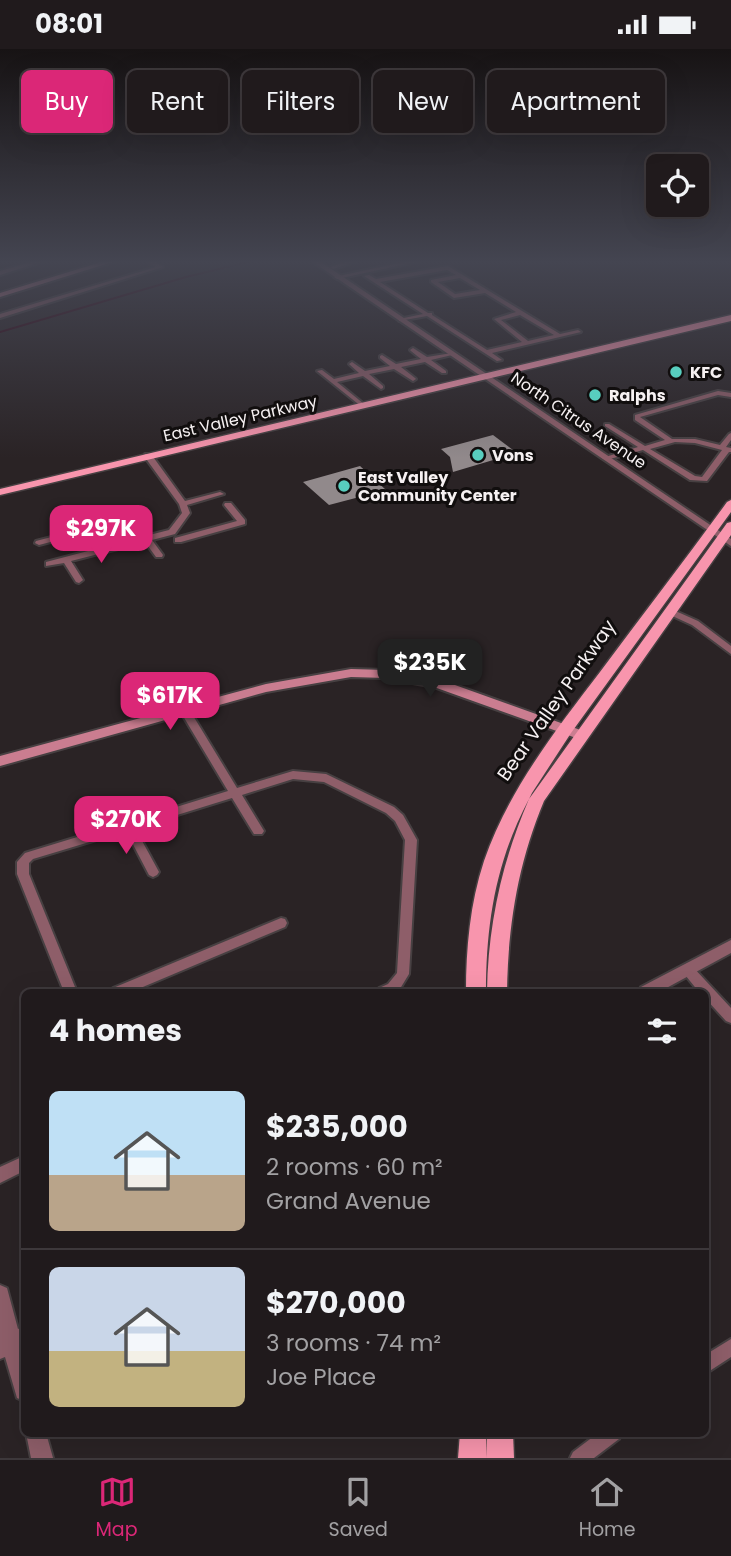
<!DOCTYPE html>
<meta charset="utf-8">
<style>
:root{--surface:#201a1c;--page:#282325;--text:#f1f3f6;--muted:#a2a1a3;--line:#3d383b;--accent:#db2777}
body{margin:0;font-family:Poppins,sans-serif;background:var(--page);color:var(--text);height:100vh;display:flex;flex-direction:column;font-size:26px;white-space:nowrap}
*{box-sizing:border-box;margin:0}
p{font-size:23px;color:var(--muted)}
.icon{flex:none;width:38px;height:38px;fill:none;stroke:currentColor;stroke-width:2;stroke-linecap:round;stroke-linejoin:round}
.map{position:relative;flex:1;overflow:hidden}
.panel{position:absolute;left:21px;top:940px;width:688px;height:448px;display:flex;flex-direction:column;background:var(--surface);border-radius:10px;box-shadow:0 7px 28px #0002,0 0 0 2px var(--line)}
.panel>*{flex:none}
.guide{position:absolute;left:21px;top:21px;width:690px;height:63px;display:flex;gap:14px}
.controls{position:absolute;left:646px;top:105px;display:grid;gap:14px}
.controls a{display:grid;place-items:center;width:63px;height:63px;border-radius:10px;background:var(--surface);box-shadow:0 7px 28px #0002,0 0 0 2px var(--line);font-size:35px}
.price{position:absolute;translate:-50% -60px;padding:0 16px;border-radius:14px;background:var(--accent);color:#fff;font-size:23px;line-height:46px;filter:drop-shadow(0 2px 4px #0008)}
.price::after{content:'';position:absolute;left:50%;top:42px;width:21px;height:16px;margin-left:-10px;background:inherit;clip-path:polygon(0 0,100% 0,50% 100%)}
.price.selected{background:#222;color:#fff}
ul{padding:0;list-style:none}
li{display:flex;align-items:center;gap:21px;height:175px;padding:0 28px}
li+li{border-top:2px solid var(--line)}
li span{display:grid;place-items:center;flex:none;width:196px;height:140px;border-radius:10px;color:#555}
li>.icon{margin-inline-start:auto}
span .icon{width:84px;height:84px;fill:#fffc;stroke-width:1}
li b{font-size:30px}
h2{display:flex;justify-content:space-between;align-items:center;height:84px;padding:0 28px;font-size:30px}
.tag{padding:0 24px;border-radius:10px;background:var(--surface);box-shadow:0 7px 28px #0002,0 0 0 2px var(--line);font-size:24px;line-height:63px}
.tag.selected{background:var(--accent);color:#fff}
.status{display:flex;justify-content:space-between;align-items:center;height:49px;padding:0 35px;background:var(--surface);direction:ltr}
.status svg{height:19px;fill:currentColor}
.dock{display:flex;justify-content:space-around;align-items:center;height:98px;border-top:2px solid var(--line);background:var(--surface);font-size:19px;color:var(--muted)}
.dock a{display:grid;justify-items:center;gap:4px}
.dock .selected{color:var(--accent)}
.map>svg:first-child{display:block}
</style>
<div class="status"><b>08:01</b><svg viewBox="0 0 49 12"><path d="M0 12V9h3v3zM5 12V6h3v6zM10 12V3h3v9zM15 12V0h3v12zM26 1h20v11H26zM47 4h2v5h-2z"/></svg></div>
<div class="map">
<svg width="731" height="1409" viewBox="0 0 731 1409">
<rect width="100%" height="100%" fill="#2a2325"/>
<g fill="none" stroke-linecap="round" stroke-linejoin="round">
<polyline stroke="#300011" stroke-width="2" points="0,283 186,228 256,211"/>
</g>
<g fill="#91898b">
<polygon points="493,386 517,404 453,423 450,408 441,400"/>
<polygon points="360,417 386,441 329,456 303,433"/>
</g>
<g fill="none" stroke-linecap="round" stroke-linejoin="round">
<defs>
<g id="minor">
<polygon points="38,211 47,211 0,226 0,222"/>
<polygon points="145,211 152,211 163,218 0,269 0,265 156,218"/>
<polygon points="351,211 360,211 333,220 330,218"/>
<polygon points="413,211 425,211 337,230 334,228"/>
<path d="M448,217L560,285L578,281L581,283L492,304L502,311L497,312L427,267L399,272V270L423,265L364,227L369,226L376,230ZM447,221L456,226L431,231V233L454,249L485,244L516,263L494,270L522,293L487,301L432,266V264H428L380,233ZM460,229L480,241L455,245L438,233ZM520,266L554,286L528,292L501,271Z"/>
<polygon points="413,299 427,308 452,304 452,306 431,311 446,322 446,324 442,324 425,313 401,318 415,329 416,330 413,332 394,320 369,325 383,337 383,339 381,340 363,327 337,333 364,355 365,356 362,358 317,322 322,321 334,330 359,324 349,315 352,313 365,322 390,317 380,309 380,307 382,306 396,315 421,310 411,302 410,301"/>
<path d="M718,342L731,344V348L718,346L640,368L672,390H695L720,396L729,385L731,384V391L726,398L731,399V403H729L707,432L690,431L643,401L606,411L602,409L638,398L605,377V375H609L645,397L665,391L635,371V366ZM675,393L695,394L722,401L702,428L695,427L650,400Z"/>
<polygon points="145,405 151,405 185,452 220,443 224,445 187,456 190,464 175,485 152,491 163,506 162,508 156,508 145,493 71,512 83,531 79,534 76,533 64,514 46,517 46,513 111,496 100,480 39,496 35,494 36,492 102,475 105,475 118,494 169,481 182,464 179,455 144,407"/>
<polygon points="225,454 231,454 245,471 245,475 181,493 175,493 175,489 237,472 224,456"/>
<polygon points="671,560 698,572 731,597 731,605 692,576 668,565 667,563"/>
<polygon points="185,659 189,660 237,739 293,722 326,725 394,758 403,766 417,791 409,925 398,943 377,943 379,939 388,935 397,924 405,791 395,772 386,764 324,733 293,730 242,746 264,782 262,785 254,785 232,749 135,779 159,823 157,826 153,828 149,826 126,782 33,810 29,814 29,825 77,943 64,943 17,825 17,813 25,804 123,774 128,771 131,772 228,742 180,662"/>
<polygon points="281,869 285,870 287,874 285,878 131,943 111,943 113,939"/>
<polygon points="687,916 692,917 731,959 731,974 726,972 705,949 705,943 699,943 681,921 682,917"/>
<polygon points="24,1107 24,1122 0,1134 0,1118"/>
<polygon points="731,1290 731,1308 705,1325 705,1306"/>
<polygon points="598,1384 622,1384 619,1390 594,1409 570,1409 573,1403"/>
</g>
<g id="tertiary">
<polygon points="310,211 318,211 731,490 731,497"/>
<polygon points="731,891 731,904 659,943 638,943 641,938"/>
<polygon points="0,1236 7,1239 18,1280 24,1277 24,1352 17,1349 5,1308 0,1310"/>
<polygon points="26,1384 46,1384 53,1409 31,1409"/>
</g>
<g id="secondary">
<polygon points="108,211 119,211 0,248 0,244"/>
<polygon points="351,620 386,621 441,631 586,683 588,686 581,691 576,689 434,638 386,629 351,628 266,643 0,717 0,707 266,635"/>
</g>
<g id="primary">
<polygon points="731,266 731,272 0,446 0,440"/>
<path d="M731,451V463L571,684L532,744L529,750L727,474L731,473V486L544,752C518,814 508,876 507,943H487C488,876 502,812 529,750C496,812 486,874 486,943H466C466,900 470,854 484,812C508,742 555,682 600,623C642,566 686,510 727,453Z"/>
<polygon points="460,1384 486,1384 486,1409 458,1409"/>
<polygon points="487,1384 513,1384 514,1409 486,1409"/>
</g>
</defs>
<use href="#minor" stroke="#474042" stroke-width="4"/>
<use href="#tertiary" stroke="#474042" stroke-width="4"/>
<use href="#secondary" stroke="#474042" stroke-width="4"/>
<use href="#primary" stroke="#474042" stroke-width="3"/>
<use href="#minor" fill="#8e5e69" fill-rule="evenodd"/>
<use href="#tertiary" fill="#8e5e69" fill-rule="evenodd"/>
<use href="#secondary" fill="#ca7d90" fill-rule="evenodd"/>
<use href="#primary" fill="#f895ad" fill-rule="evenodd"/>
</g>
<linearGradient id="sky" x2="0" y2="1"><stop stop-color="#171314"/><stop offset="0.52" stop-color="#444551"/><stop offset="1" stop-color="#444551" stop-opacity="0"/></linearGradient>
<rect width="731" height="409" fill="url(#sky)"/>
<g fill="#58cebf" stroke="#110e0e" stroke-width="2.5">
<circle cx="676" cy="323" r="7"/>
<circle cx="595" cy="346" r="7"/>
<circle cx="478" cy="406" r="7"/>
<circle cx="344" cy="437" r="7"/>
</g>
<g text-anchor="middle" stroke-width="6" stroke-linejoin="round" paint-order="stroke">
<g font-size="16" font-weight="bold" fill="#f6f1f2" stroke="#110e0e" text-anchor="start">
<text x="690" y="329">KFC</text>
<text x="609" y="352">Ralphs</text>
<text x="492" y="412">Vons</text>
<text x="358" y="434">East Valley<tspan x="358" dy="18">Community Center</tspan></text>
</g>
<g font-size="16" fill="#f6f1f2" stroke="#110e0e">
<text transform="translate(240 369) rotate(-13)" y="6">East Valley Parkway</text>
<text transform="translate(579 371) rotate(34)" y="6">North Citrus Avenue</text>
</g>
<g font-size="19" fill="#f6f1f2" stroke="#110e0e">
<text transform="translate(556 651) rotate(-55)" y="7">Bear Valley Parkway</text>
</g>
</g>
</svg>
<div class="controls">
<a><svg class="icon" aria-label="locate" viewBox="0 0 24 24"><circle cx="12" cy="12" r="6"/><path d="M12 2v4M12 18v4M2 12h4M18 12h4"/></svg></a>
</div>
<b class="price" style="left:101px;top:516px">$297K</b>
<b class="price selected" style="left:430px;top:650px">$235K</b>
<b class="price" style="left:170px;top:683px">$617K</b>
<b class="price" style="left:126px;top:807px">$270K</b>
<div class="guide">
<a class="tag selected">Buy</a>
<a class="tag">Rent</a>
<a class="tag">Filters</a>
<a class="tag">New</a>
<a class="tag">Apartment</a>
</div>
<section class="panel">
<h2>4 homes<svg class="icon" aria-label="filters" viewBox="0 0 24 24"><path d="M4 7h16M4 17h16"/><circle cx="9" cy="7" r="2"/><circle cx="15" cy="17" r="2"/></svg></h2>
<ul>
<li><span style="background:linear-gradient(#bfe0f5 60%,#b9a48a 0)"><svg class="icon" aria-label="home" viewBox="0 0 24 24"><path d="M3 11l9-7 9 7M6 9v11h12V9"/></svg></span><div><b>$235,000</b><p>2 rooms · 60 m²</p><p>Grand Avenue</p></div></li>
<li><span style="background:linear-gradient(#c9d6e8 60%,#c2b280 0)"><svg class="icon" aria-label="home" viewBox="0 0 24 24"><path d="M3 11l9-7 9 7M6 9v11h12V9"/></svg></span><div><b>$270,000</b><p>3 rooms · 74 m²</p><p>Joe Place</p></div></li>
</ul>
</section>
</div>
<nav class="dock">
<a class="selected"><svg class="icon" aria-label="map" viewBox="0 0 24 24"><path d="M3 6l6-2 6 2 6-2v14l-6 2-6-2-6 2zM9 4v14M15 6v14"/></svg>Map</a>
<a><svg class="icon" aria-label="saved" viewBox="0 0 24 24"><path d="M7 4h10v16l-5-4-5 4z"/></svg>Saved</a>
<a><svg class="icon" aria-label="home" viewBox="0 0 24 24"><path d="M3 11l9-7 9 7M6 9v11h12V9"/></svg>Home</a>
</nav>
